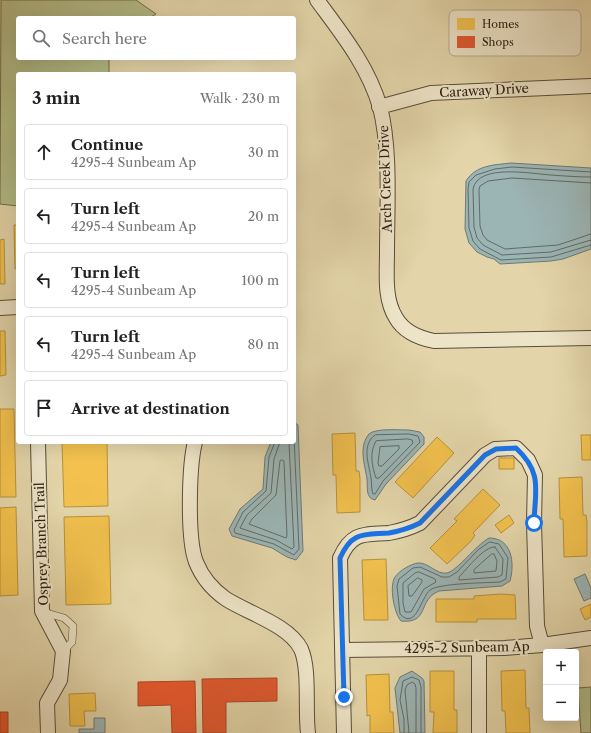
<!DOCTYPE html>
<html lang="en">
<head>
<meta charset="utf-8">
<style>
  :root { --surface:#fff; --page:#f6f6f6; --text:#222; --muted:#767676; --line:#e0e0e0 }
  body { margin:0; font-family:"Libre Caslon Text",serif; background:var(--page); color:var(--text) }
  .controls { position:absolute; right:12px; bottom:12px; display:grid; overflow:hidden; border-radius:4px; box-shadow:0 4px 16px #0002 }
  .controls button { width:36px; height:36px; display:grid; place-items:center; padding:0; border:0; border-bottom:1px solid var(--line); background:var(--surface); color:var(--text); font:20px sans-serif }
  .stop { position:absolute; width:12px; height:12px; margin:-9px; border:3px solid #1a73e8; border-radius:50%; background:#fff }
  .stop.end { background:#1a73e8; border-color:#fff; box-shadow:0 1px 4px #0008 }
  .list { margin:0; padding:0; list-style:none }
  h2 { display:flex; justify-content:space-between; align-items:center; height:52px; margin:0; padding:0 16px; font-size:17px }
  h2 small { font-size:13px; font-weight:400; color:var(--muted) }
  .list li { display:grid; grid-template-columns:26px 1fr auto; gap:12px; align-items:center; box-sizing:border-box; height:56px; margin:0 8px 8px; padding:0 8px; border:1px solid var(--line); border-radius:4px }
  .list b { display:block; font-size:15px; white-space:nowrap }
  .list p { margin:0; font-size:13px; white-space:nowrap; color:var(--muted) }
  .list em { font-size:13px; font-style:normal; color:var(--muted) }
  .icon { flex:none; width:22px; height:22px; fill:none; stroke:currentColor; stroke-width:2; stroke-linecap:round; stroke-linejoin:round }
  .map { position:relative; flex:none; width:591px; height:733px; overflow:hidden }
  .search { position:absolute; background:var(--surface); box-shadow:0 4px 16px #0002; left:16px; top:16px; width:280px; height:44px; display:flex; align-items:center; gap:10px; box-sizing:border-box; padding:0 14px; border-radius:4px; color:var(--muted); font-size:15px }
  .panel { position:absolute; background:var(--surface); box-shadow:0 4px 16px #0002; left:16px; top:72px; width:280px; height:372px; border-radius:4px }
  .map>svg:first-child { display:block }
  .green { fill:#b4bd88; stroke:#706e4f }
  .water { fill:#9bb5b5; stroke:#6e7975 }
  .homes { fill:#f2c14e; stroke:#b6913d }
  .shops { fill:#e4572e; stroke:#ac4627 }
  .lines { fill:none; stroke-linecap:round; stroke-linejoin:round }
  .shore { stroke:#636a66; stroke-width:1 }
  .lane-casing { stroke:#594d3b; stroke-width:8 }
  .street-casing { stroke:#594d3b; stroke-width:16 }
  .lane { stroke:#ede4c7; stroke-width:7 }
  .street { stroke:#ede4c7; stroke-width:14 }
  .route { stroke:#1a73e8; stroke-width:5 }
  .labels { text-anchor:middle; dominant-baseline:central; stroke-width:4; stroke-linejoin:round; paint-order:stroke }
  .street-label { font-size:13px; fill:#2b2016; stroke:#ede4c7 }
  .key { fill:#ede4c7; stroke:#b3a992; stroke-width:1 }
  .key-label { font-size:11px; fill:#2b2016 }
</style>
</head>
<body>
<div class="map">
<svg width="591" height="733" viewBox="0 0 591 733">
  <rect width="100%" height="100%" fill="#e3d5a9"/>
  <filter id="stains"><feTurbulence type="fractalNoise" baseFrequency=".005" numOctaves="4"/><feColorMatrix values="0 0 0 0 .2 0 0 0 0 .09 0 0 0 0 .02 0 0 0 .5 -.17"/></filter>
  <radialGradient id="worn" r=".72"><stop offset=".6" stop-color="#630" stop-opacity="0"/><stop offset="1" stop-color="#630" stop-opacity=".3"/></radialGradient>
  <path class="green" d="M1,0H136L156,14L149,18H18V58H109V74H18V206L0,204Z
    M591,687V733H581L578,688Z"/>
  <path class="water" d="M511,163L591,168V249L563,259L551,261L500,264L494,259L487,257L477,252L469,243L465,229L466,181C476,165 494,165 511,163Z
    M294,422L298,425L303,551L296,560L287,557L272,548L232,536L229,529L240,509L263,489L265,457L271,442H294Z
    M409,430L420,432L424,437V444L386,484L375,500C365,498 368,487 367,479C365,465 358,447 369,434C375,428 400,430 409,430Z
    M489,538C512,538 515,563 510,581L502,586L439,591C417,600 430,624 401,621C394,613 389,586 395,577C400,570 411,564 418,563C428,562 437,575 447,573C457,571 476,545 489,538Z
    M585,574L591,588V598L584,601L574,579Z
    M412,671L422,678L424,681L425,733H400L395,688L400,677Z
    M94,718H105V733H79V729H94Z"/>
  <path class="homes" d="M14,225H18V269H15Z
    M4,239L5,284H0V240Z
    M0,331H5L6,375L0,376Z
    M0,409H14L16,497H0Z
    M355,433L356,471H359L360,478V512L337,513L336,475H333L332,434Z
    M581,435H591V460H582Z
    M437,437L454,453L413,498L395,482Z
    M62,442H107L108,506L64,507Z
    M499,458H514V469H499Z
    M582,477L583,515H586L587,522V556L564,557L563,519H560L559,478Z
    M483,489L500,505L473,533L475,535L471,541L447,564L430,548L457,521L454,519Z
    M16,507L18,595L0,596V508Z
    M509,515L514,523L501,533L495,525Z
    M109,516L111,604L66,605L64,517Z
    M386,559L388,620H364L362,560Z
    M501,594L515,595L516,619H477V622H436V599H474V596Z
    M591,604V617L585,620L580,609Z
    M525,670L526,708H529L530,733H506L505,711H502L501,671Z
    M430,671H454V710H457V733H433L434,712H430Z
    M389,674L390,712H393L394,733H370V715L367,716L366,675Z
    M95,693L96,711H84L85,726H70L69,694Z"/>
  <path class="shops" d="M277,678V701L226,702V733H203L202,679Z
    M195,681L196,733H172L171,705L138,706V682Z
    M0,712H8V733H0Z"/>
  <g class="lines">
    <path class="shore" d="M591,172L512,167L495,169L476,175L469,182L468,189L469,228L473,241L480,249L501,260L551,257L591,245
      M591,177C578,177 564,176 551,175C533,174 478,163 473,189L474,227L477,238L483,245L502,255L551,252L591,240
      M591,183L512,178L488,181L480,186L479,190L480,226L483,235L487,240L505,249L558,245L591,234
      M409,434L418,436L420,442L383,481L375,494H373C371,489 372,483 371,478C369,464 361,445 375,435Z
      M408,439L412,440L413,443L379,478H376C372,466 369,453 376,441Z
      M275,442L269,457L266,491L243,512L234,530L235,533L274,544L294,555L299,549L294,436
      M280,442L274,459L271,493L247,515L240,528L276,540L292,549L294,547L289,442
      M399,446V449L382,466H379L378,463L380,447Z
      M282,460L284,461L287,536L286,538L249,524L252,519L276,495L280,461Z
      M490,542L499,544L508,558L506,579L500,582C485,583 440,583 430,590C421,597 416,631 400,614L397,586L399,579L413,568L420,567L442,577H449L457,572L478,550Z
      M495,547L503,559L502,575L498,577L459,580V577C467,569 484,546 495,547Z
      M492,554H494L497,561L496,571L474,573V570Z
      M419,572L435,579L436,582L424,589L411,612H405L403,603V583L415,573Z
      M418,578L422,580V582L412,596H409L408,586Z
      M404,733V719L400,700L403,681L412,677L419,680L421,687V733
      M409,733L405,690L407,685L412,682L415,684L416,688V733"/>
    <defs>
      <path id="lane" d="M43,612L64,618L73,626L72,642L63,651"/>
      <path id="street" d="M317,0C342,34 368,66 380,107C391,150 387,207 387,253C387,274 384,299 396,318C404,332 419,338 434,341L591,338
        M379,107L431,93L591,86
        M0,308L18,307
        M38,442L42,611L63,651L60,680L47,703L48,733
        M195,442C189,466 187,539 196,562C202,577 213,590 226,599C248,613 289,625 301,649C310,669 305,709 308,733
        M479,648V733
        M343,650L505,648L542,645L591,638
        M344,733L340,558C352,531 364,535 389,533C400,531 410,528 420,523L485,455L495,449L516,448L528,460L535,475L534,523L537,626L542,645"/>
    </defs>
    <use href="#lane" class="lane-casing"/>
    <use href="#street" class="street-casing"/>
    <use href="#lane" class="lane"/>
    <use href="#street" class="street"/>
  </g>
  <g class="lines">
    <path class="route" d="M344,697L340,558C352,531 364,535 389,533C400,531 410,528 420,523L485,455L496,449L516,448C543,473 535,490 534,523"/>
  </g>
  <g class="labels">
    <g class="street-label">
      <text transform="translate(484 90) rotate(-3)">Caraway Drive</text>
      <text transform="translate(385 179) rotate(-92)">Arch Creek Drive</text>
      <text transform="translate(41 544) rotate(-92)">Osprey Branch Trail</text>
      <text transform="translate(467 647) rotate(-1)">4295-2 Sunbeam Ap</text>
    </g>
  </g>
  <rect x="449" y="10" width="132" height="46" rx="6" class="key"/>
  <rect x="457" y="18" width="18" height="12" fill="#f2c14e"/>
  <rect x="457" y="36" width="18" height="12" fill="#e4572e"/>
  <g class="key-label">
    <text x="482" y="28">Homes</text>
    <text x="482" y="46">Shops</text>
  </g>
  <rect width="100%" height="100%" filter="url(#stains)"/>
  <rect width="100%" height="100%" fill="url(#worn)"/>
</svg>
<div class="controls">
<button>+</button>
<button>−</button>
</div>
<div class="stop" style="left:534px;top:523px"></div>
<div class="stop end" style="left:344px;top:697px"></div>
<div class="search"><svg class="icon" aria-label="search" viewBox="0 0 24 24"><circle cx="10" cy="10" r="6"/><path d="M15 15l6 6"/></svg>Search here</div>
<section class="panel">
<h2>3 min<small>Walk · 230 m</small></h2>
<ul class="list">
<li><svg class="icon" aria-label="ahead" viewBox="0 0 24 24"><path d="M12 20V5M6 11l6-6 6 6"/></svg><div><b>Continue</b><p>4295-4 Sunbeam Ap</p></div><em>30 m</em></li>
<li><svg class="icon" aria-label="left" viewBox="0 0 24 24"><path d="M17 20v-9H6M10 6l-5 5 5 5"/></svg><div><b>Turn left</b><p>4295-4 Sunbeam Ap</p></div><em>20 m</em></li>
<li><svg class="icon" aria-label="left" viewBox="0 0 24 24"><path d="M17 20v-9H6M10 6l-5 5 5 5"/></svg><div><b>Turn left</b><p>4295-4 Sunbeam Ap</p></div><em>100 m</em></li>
<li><svg class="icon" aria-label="left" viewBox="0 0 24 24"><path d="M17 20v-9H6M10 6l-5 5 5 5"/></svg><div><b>Turn left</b><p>4295-4 Sunbeam Ap</p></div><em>80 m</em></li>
<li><svg class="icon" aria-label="arrive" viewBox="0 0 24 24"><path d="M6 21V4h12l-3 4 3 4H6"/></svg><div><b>Arrive at destination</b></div></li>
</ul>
</section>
</div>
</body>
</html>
